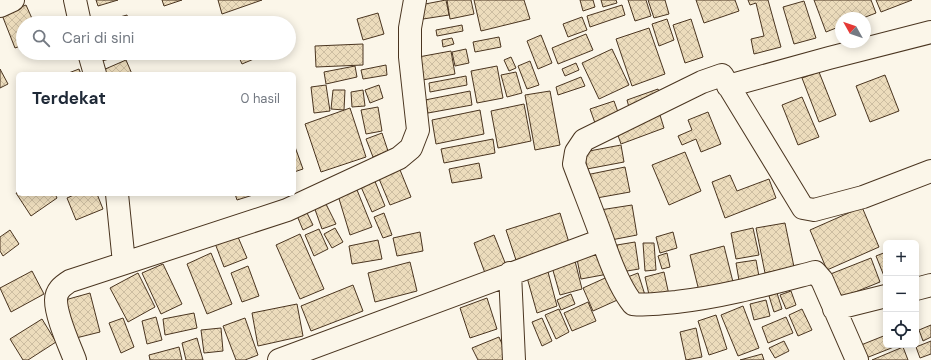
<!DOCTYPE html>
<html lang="id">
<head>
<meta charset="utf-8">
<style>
  :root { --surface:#fff; --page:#f2f2f3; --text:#1f2937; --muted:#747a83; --line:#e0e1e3 }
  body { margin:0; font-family:"DM Sans",sans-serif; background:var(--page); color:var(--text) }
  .controls { position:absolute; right:12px; bottom:12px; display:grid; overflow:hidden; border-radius:6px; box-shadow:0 2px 10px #0003 }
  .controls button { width:36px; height:36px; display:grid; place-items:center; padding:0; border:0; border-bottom:1px solid var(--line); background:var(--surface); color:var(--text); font:20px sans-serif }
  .compass { position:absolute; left:835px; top:12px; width:36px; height:36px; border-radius:50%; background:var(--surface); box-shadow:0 2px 10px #0003; rotate:310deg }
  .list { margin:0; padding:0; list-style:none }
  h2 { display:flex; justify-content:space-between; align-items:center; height:52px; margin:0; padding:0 16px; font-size:17px }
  h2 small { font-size:13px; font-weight:400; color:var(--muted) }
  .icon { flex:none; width:22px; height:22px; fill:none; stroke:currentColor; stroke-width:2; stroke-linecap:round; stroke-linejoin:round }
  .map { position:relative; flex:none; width:931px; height:360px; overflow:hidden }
  .search { position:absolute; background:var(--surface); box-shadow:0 2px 10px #0003; left:16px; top:16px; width:280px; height:44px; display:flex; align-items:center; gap:10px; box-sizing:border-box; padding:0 14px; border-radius:22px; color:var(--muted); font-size:15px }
  .panel { position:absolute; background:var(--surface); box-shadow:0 2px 10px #0003; left:16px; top:72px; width:280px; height:124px; border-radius:6px }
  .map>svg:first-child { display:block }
  .building { fill:url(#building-cross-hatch); stroke:#4a3520 }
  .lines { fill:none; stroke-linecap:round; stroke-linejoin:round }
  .minor-casing { stroke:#4a3520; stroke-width:24 }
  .tertiary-casing { stroke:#4a3520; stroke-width:24 }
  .minor { stroke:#fbf6e9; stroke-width:22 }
  .tertiary { stroke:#fbf6e9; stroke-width:22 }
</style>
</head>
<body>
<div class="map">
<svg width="931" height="360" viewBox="0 0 931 360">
  <defs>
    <pattern id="building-cross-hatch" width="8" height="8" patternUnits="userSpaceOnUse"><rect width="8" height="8" fill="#ecdcbc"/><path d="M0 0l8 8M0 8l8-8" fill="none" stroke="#ccbda1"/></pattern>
  </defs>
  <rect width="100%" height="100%" fill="#fbf6e9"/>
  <path class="building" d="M96,0H118L98,6Z
    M162,0H182L164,6Z
    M218,0H262L222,14Z
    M446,0L449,15L423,19L420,5Z
    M447,0H471L474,14L450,19Z
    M474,0H524L530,19L481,31Z
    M580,0H593L595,7L583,11Z
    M601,0H616L617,3L603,7Z
    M628,0H646L651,16L635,21Z
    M648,0H665L669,14L654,18Z
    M696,0H735L739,11L704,23Z
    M748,0H768L781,47L754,54L751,39L764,36L756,3L750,5Z
    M814,0H871L876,13L863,18H841V26L826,32Z
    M876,0H912L881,12Z
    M804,1L816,38L794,44L783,7Z
    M26,5L34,23H23V45L15,48L2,15Z
    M622,5L625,15L590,27L587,16Z
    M378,13L384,34L363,40L357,19Z
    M127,15L129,23H98Z
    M582,17L587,30L568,37L563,24Z
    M667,19L674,40L659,46L652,24Z
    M691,19L703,57L685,63L673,25Z
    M462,25L463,31L437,36L436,30Z
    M649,28L665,74L632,86L616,39Z
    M586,34L593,50L558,64L552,48Z
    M541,35L552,63L538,69L527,41Z
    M499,37L501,47L475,52L473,42Z
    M452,38L454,44L443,47L442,40Z
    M363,44V65L316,67L315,46Z
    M466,49L469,63L455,66L452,52Z
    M612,49L629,85L599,99L582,63Z
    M451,51L455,74L417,81L413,58Z
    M100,53H130L102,61Z
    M237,53H268L242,64Z
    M511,57L516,68L509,71L504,60Z
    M126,60L132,74H105L103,70Z
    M530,61L539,85L527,89L518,66Z
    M576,63L579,70L565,76L562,69Z
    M386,65L387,75L363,79L361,70Z
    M355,66L357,77L326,84L324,72Z
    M497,66L503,98L477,103L471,71Z
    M0,69L8,84L0,88Z
    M79,69L81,74H66Z
    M516,72L522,93L507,97L501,75Z
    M819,72L836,115L819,122L802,78Z
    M885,75L899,111L870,122L856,86Z
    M466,76L467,85L430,92L429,83Z
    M581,77L585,86L558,95L556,87Z
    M326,85L330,111L314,113L311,87Z
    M379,85L383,98L370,103L365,90Z
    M658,89L662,100L630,111L627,100Z
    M333,90H345L344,110L331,109Z
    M363,90L365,106L352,107L351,92Z
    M470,91L472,105L428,113L425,100Z
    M550,91L560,145L535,150L525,95Z
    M802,97L819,137L798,145L782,105Z
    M614,101L619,115L595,123L590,109Z
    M524,104L531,141L498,148L491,111Z
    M378,107L382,131L366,134L361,110Z
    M350,108L366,157L321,172L305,124Z
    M480,110L484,134L436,144L432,120Z
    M659,112L664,128L621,144L615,127Z
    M708,112L721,144L701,152L696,139L682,145L678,136L692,130L688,120Z
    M382,133L388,151L373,157L366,139Z
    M493,139L495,153L444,163L441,149Z
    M294,144L303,169L294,172Z
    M621,145L624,162L587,169L584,152Z
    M685,152L701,191L669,205L652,165Z
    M479,163L482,178L452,183L449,169Z
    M398,165L411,197L390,205L377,174Z
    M625,167L630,192L591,199L586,175Z
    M372,174L385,206L372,212L358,180Z
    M730,175L737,191L769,179L776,198L725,218L712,182Z
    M355,185L372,227L350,235L337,192Z
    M18,192V194H55L57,198L31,216L16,193Z
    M76,194H97L103,209L76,220L67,198Z
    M235,194H253V195L237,200Z
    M325,202L336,224L322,229L313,204Z
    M632,205L637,235L606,241L600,210Z
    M304,207L313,225L303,230L295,211Z
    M862,207L879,247L827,270L810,230Z
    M384,213L392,235L383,238L374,217Z
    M560,213L570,246L517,263L506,230Z
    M785,223L794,267L765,273L756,228Z
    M335,228L343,242L332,248L324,234Z
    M753,228L759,255L736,259L731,233Z
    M319,229L328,249L314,256L305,235Z
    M10,230L19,244L3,256L0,251V237Z
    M235,230L247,258L224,267L213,238Z
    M420,232L423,251L397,256L393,238Z
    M673,232L677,248L660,253L656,237Z
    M300,234L324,289L300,299L276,245Z
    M494,235L506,265L485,273L474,243Z
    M378,240L382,259L352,264L349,246Z
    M635,242L639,269L621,272L617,245Z
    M643,243H654L656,270L645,271Z
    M724,246L733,282L699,291L690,255Z
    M604,249L608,274L581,279L576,254Z
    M886,252V281L876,256Z
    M211,253L232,304L207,314L187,264Z
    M667,253L670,267L662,269L658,256Z
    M871,258L880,282L838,299L828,275Z
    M756,260L760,282L740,286L736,263Z
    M575,261L582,289L560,295L552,267Z
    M410,262L417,291L375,302L368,273Z
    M163,264L182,304L161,314L142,273Z
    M248,266L259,296L242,302L231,273Z
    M547,268L557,306L537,313L526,274Z
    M32,271L44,294L11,312L0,288Z
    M664,272L669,295L650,299L645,277Z
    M138,273L155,307L128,322L110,288Z
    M638,273L645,295L632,300L625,278Z
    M614,274L624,297L593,311L583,288Z
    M353,285L363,311L311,331L301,306Z
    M791,291L796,305L786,309L780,295Z
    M90,293L100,332L76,338L65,300Z
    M777,293L782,309L774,312L769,296Z
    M571,294L575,304L561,310L557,300Z
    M487,298L497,329L470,338L460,308Z
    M766,300L770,316L754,320L750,304Z
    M588,302L596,321L572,331L564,313Z
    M297,304L303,336L258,346L252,313Z
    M743,306L759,348L738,356L721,315Z
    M559,309L569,332L556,339L545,315Z
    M802,309L812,330L798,336L789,315Z
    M194,313L197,328L165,335L163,319Z
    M716,315L727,349L709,355L698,321Z
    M156,317L162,340L147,344L142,321Z
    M786,317L793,333L768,343L762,327Z
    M123,318L134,347L121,353L109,323Z
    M245,318L258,355L245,360H236L223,326Z
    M542,318L552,341L542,346L532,322Z
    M42,319L56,342L28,360H23L10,339Z
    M931,325V337L923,341L919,330Z
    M221,328L223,351L204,353L201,330Z
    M696,328L702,357L686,360L680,332Z
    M886,335V345H899L866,358L861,345Z
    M499,337L509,360H478L472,348Z
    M197,338L203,360H186L182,343Z
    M784,341L789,351L775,358L769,348Z
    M931,341V354L920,358L916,347Z
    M179,347L182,360H150L149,355Z
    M903,347L908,360H872Z
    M762,354L764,360H740Z"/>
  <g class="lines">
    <defs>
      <path id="minor" d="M75,0L80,23
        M89,53L95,74
        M728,86L829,58L931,32
        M117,194L124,263
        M510,273L514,360
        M916,289L931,285
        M834,309L886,296
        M75,360C69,344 56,317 56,300C56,291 62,286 70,281L287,210L399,158L411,148L418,130L410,57V28L415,0
        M279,360L602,240
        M857,360L822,280L815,272C769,284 723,297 676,302C662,303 647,306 633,304C619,287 609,259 602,238C593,213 583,188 574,164L576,152L584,140L702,82L722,75L803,208L814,210L863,197L931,171"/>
      <path id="tertiary" d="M0,6L13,0"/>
    </defs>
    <use href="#minor" class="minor-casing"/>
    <use href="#tertiary" class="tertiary-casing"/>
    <use href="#minor" class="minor"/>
    <use href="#tertiary" class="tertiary"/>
  </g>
</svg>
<div class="controls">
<button>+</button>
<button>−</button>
<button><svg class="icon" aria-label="locate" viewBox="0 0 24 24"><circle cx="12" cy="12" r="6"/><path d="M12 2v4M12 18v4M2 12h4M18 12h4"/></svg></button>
</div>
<svg class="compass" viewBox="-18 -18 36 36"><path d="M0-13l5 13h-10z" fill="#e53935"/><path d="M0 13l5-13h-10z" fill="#747a83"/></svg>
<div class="search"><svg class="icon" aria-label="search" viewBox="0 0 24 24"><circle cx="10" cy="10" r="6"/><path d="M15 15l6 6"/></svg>Cari di sini</div>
<section class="panel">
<h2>Terdekat<small>0 hasil</small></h2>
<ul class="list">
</ul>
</section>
</div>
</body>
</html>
